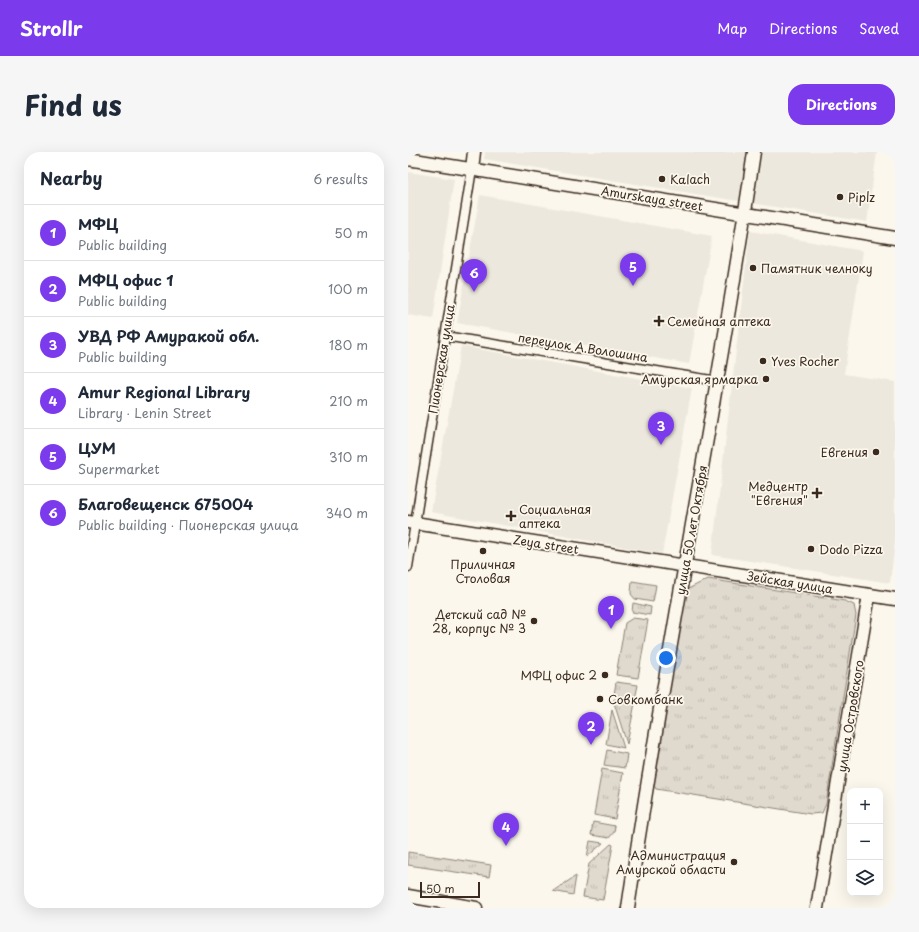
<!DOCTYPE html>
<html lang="en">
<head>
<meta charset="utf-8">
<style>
  :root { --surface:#fff; --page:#f6f6f7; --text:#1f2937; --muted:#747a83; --line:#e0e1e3; --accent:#7c3aed }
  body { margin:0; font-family:"Playpen Sans",sans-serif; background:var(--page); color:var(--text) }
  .controls { position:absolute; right:12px; bottom:12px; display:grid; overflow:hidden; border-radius:8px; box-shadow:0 4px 16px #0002 }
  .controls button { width:36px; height:36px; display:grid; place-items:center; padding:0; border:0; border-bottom:1px solid var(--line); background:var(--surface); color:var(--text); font:20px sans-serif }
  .scale { position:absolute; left:12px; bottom:10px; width:60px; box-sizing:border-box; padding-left:4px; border:2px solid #3b2a1e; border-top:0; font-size:11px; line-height:14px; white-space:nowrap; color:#3b2a1e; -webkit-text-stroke:3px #fbf7ec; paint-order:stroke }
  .you { position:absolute; left:258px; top:506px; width:14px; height:14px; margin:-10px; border:3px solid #fff; border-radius:50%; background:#1a73e8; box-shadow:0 0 0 6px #1a73e833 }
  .badge { display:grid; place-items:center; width:26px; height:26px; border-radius:50%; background:var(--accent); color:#fff; font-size:13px; font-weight:700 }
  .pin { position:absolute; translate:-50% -33px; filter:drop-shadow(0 1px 2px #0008) }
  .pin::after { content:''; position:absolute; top:21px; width:14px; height:12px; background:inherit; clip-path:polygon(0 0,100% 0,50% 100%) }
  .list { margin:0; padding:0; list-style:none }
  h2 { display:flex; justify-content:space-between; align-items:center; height:52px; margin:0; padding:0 16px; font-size:17px }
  h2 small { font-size:13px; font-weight:400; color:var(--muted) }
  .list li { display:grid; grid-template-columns:26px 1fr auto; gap:12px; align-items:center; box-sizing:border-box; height:56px; padding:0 16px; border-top:1px solid var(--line) }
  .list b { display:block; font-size:15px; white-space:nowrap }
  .list p { margin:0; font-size:13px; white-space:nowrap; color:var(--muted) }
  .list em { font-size:13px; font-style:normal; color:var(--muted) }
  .icon { flex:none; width:22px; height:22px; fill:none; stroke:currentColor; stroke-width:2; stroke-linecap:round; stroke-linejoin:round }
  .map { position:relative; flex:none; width:487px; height:756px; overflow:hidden; border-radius:16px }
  header { display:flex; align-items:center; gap:24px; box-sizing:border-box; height:56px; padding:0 20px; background:var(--accent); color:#fff }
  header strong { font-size:19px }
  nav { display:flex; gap:22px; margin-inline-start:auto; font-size:14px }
  .intro { display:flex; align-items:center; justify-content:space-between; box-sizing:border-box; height:96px; padding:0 24px }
  h1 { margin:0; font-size:28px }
  .button { padding:10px 18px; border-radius:16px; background:var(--accent); color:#fff; font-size:14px; font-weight:700 }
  main { display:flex; gap:24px; padding:0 24px }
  aside { flex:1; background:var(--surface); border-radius:16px; box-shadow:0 4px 16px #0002 }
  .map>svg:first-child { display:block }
  .built { fill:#ede8dd }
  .grass { fill:url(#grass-tufts); stroke:#8d8276 }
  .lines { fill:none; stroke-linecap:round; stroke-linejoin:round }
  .street-casing { stroke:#3b2a1e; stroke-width:11 }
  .secondary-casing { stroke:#3b2a1e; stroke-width:15 }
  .street { stroke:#fbf7ec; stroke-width:8 }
  .secondary { stroke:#fbf7ec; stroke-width:12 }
  .poi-dot { fill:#3b2a1e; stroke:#fbf7ec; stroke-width:1.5 }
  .labels { text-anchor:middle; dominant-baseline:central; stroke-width:3.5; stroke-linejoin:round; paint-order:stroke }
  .poi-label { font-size:12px; fill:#3b2a1e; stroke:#fbf7ec; text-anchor:start }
  .street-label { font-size:12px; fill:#3b2a1e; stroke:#fbf7ec }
</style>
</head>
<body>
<header>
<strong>Strollr</strong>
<nav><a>Map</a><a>Directions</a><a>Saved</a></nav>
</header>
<div class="intro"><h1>Find us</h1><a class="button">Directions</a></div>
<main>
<aside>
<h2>Nearby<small>6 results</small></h2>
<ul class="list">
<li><span class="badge">1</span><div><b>МФЦ</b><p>Public building</p></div><em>50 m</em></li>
<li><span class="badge">2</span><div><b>МФЦ офис 1</b><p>Public building</p></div><em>100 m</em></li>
<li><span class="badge">3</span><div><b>УВД РФ Амуракой обл.</b><p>Public building</p></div><em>180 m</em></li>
<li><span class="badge">4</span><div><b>Amur Regional Library</b><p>Library · Lenin Street</p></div><em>210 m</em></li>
<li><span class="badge">5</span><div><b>ЦУМ</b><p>Supermarket</p></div><em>310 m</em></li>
<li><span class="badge">6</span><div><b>Благовещенск 675004</b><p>Public building · Пионерская улица</p></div><em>340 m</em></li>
</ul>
</aside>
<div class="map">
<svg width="487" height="756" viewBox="0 0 487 756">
  <defs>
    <pattern id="grass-tufts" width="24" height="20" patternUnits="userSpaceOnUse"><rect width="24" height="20" fill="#dfd9ce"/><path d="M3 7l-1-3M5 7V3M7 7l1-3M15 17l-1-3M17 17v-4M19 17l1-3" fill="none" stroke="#c0bab0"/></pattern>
  </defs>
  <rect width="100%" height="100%" fill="#fbf7ec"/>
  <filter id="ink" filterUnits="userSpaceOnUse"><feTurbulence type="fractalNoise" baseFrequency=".025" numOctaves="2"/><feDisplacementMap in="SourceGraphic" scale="8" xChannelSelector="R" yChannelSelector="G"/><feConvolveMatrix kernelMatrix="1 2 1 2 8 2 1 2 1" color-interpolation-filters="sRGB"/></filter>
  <g filter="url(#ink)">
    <path class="built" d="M77,0H469L459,70L76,7Z
      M0,20L46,27L25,167L0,163Z
      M72,43L304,84L281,212L49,171Z
      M342,79L455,99L436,222L487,230V391L482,431L304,403Z
      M53,194L284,236L254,402L23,360Z"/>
    <path class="grass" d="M300,427L437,449L446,453L448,463L418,652L414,661L403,662L248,637L244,630L278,438Z
      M224,429L248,433L245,450L227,447L223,442Z
      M225,451L243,455L242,463L224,460Z
      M225,466L240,468L230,526L208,523L217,471Z
      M208,530L230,533L227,547L206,543Z
      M206,547L227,551L219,592L206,551Z
      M204,558L216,596L198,592Z
      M199,598L219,602L217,616L196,613Z
      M194,617L215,621L207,667L186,663Z
      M185,670L207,674L206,680L201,686L183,683Z
      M182,689L195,691L179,705Z
      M203,692L205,693L195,748L175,745L181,712Z
      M0,700L83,713L81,725L0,713Z
      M168,724L165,743L145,739Z"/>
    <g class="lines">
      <defs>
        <path id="street" d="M37,184L309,229
          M0,415L64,17"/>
        <path id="secondary" d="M0,7L487,86
          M64,17L66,0
          M0,370L487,447
          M0,744L68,756
          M220,756C257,503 309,253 346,0
          M409,756L461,443"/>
      </defs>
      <use href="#street" class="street-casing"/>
      <use href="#secondary" class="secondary-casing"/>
      <use href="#street" class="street"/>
      <use href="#secondary" class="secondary"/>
    </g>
  </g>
  <g class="poi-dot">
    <circle cx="254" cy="27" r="4"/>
    <circle cx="432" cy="45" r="4"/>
    <circle cx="345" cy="116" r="4"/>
    <path d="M249 163h4v4h4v4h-4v4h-4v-4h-4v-4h4z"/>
    <circle cx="355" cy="209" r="4"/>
    <circle cx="358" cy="227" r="4"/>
    <circle cx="468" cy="300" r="4"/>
    <path d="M407 335h4v4h4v4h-4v4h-4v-4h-4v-4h4z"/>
    <path d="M101 358h4v4h4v4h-4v4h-4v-4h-4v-4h4z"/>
    <circle cx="403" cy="397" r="4"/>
    <circle cx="75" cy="399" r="4"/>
    <circle cx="126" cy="469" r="4"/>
    <circle cx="197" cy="523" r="4"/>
    <circle cx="192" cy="547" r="4"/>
    <circle cx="326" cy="710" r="4"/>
  </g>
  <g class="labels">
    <g class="poi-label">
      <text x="262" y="27">Kalach</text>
      <text x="440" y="45">Piplz</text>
      <text x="353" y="116">Памятник челноку</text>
      <text x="259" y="169">Семейная аптека</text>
      <text x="363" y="209">Yves Rocher</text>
      <text x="350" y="227" text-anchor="end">Амурская ярмарка</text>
      <text x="460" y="300" text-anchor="end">Евгения</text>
      <text x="400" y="334" text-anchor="end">Медцентр<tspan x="400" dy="14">"Евгения"</tspan></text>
      <text x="111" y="357">Социальная<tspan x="111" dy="14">аптека</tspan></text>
      <text x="411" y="397">Dodo Pizza</text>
      <text x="75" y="412" text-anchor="middle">Приличная<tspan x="75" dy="14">Столовая</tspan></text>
      <text x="118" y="462" text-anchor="end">Детский сад №<tspan x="118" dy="14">28, корпус № 3</tspan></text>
      <text x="189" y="523" text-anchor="end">МФЦ офис 2</text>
      <text x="200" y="547">Совкомбанк</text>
      <text x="318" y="703" text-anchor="end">Администрация<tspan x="318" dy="14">Амурской области</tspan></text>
    </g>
    <g class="street-label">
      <text transform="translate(244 46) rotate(9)">Amurskaya street</text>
      <text transform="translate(175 195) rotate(9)">переулок А.Волошина</text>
      <text transform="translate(33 207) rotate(-81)">Пионерская улица</text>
      <text transform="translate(283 378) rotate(-80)">улица 50 лет Октября</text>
      <text transform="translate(138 392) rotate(9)">Zeya street</text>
      <text transform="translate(382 430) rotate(9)">Зейская улица</text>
      <text transform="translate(442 564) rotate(-81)">улица Островского</text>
    </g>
  </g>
</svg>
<div class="controls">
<button>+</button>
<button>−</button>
<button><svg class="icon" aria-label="layers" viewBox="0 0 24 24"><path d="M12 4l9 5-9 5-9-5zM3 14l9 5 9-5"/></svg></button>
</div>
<div class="scale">50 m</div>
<div class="you"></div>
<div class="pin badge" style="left:203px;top:477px">1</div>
<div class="pin badge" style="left:183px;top:593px">2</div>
<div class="pin badge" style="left:253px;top:293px">3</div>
<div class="pin badge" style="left:98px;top:694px">4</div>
<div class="pin badge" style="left:225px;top:134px">5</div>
<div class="pin badge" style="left:66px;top:140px">6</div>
</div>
</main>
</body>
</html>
